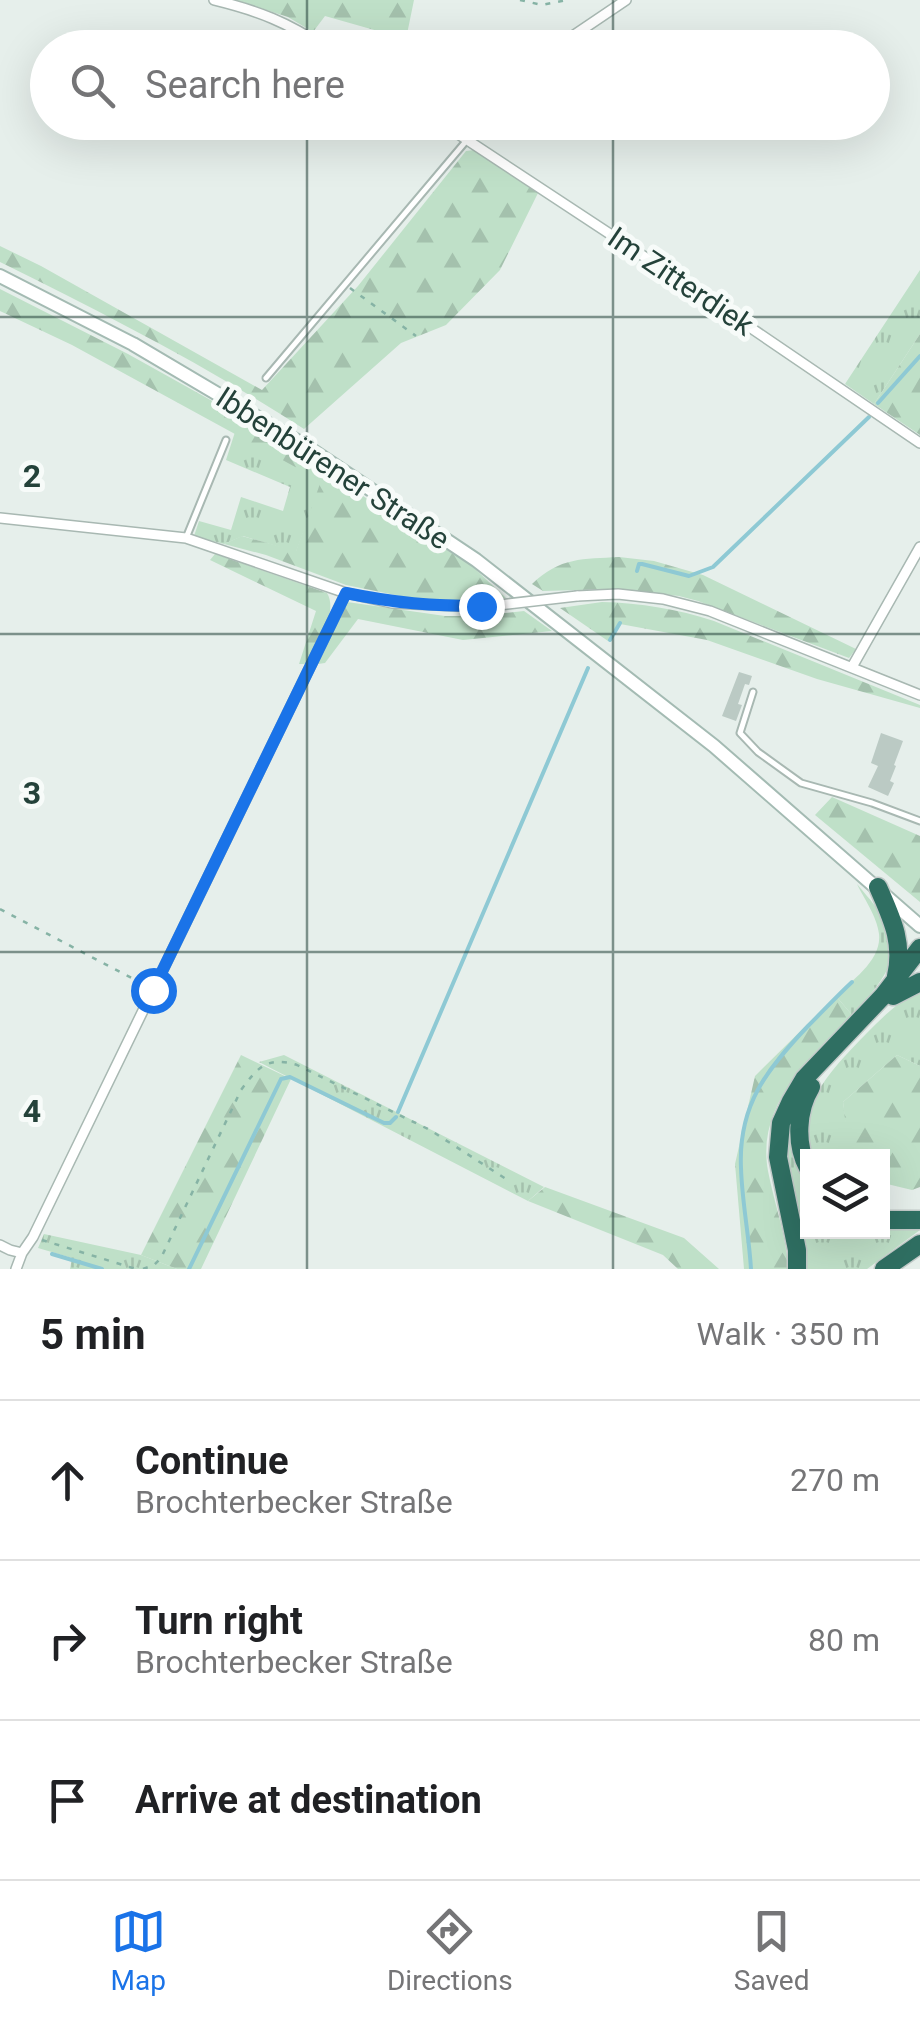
<!DOCTYPE html>
<html lang="en">
<head>
<meta charset="utf-8">
<style>
  :root { --surface:#fff; --page:#f2f2f2; --text:#202124; --muted:#757577; --line:#e0e0e0; --accent:#1a73e8 }
  body { margin:0; font-family:Roboto,sans-serif; background:var(--page); color:var(--text) }
  .controls { position:absolute; right:30px; bottom:30px; display:grid; overflow:hidden; border-radius:0px; box-shadow:0 10px 40px #0002 }
  .controls button { width:90px; height:90px; display:grid; place-items:center; padding:0; border:0; border-bottom:2px solid var(--line); background:var(--surface); color:var(--text); font:50px sans-serif }
  .stop { position:absolute; width:30px; height:30px; margin:-22px; border:8px solid #1a73e8; border-radius:50%; background:#fff }
  .stop.end { background:#1a73e8; border-color:#fff; box-shadow:0 2px 10px #0008 }
  .list { margin:0; padding:0; list-style:none }
  h2 { display:flex; justify-content:space-between; align-items:center; height:130px; margin:0; padding:0 40px; font-size:42px }
  h2 small { font-size:32px; font-weight:400; color:var(--muted) }
  .list li { display:grid; grid-template-columns:65px 1fr auto; gap:30px; align-items:center; box-sizing:border-box; height:160px; padding:0 40px; border-top:2px solid var(--line) }
  .list b { display:block; font-size:38px; white-space:nowrap }
  .list p { margin:0; font-size:32px; white-space:nowrap; color:var(--muted) }
  .list em { font-size:32px; font-style:normal; color:var(--muted) }
  .icon { flex:none; width:55px; height:55px; fill:none; stroke:currentColor; stroke-width:2; stroke-linecap:round; stroke-linejoin:round }
  .map { position:relative; flex:none; width:920px; height:1269px; overflow:hidden }
  .search { position:absolute; background:var(--surface); box-shadow:0 10px 40px #0002; left:30px; right:30px; top:30px; height:110px; display:flex; align-items:center; gap:25px; box-sizing:border-box; padding:0 35px; border-radius:55px; color:var(--muted); font-size:38px }
  .sheet { height:610px; background:var(--surface) }
  nav { display:flex; justify-content:space-around; align-items:center; box-sizing:border-box; height:140px; border-top:2px solid var(--line); background:var(--surface); font-size:28px; color:var(--muted) }
  nav a { display:grid; justify-items:center; gap:5px }
  nav .on { color:var(--accent) }
  .map>svg:first-child { display:block }
  .grass { fill:url(#grass-tufts) }
  .forest { fill:url(#forest-firs) }
  .lines { fill:none; stroke-linecap:round; stroke-linejoin:round }
  .stream { stroke:#8ec9d4; stroke-width:4 }
  .building { fill:#bbcac4 }
  .lane-casing { stroke:#a8b8b2; stroke-width:9 }
  .street-casing { stroke:#a8b8b2; stroke-width:12 }
  .secondary-casing { stroke:#a4bbb3; stroke-width:16 }
  .highway-casing { stroke:#c2cac8; stroke-width:21 }
  .path { stroke:#86b3a5; stroke-width:2.5; stroke-dasharray:5 8; stroke-linecap:butt }
  .lane { stroke:#fff; stroke-width:5 }
  .street { stroke:#fff; stroke-width:9 }
  .secondary { stroke:#fff; stroke-width:12 }
  .highway { stroke:#2f6f62; stroke-width:18 }
  .street-bridge-casing { stroke:#a8b8b2; stroke-width:12; stroke-linecap:butt }
  .street-bridge { stroke:#fff; stroke-width:9 }
  .route { stroke:#1a73e8; stroke-width:12 }
  .grid { fill:none; stroke:#24423a; stroke-width:2.5; stroke-opacity:0.55 }
  .labels { text-anchor:middle; dominant-baseline:central; stroke-width:10; stroke-linejoin:round; paint-order:stroke }
  .street-label { font-size:30px; fill:#24423a; stroke:#f7fbf9 }
  .grid-label { font-size:32px; text-anchor:middle; font-weight:bold; fill:#24423a; stroke:#f7fbf9; stroke-width:10; stroke-linejoin:round; paint-order:stroke }
</style>
</head>
<body>
<div class="map">
<svg width="920" height="1269" viewBox="0 0 920 1269">
  <defs>
    <pattern id="grass-tufts" width="24" height="20" patternUnits="userSpaceOnUse" patternTransform="scale(2.5)"><rect width="24" height="20" fill="#bfe0c8"/><path d="M3 7l-1-3M5 7V3M7 7l1-3M15 17l-1-3M17 17v-4M19 17l1-3" fill="none" stroke="#a4c1ad"/></pattern>
    <pattern id="forest-firs" width="22" height="20" patternUnits="userSpaceOnUse" patternTransform="scale(2.5)"><rect width="22" height="20" fill="#bfe0c8"/><path d="M5 1l3.5 6h-7zM16 11l3.5 6h-7z" fill="#a4c1ad"/></pattern>
  </defs>
  <rect width="100%" height="100%" fill="#e6efeb"/>
  <path class="grass" d="M920,270V334L874,404L845,384Z
    M235,432L322,481L296,552L243,536L224,544L194,536L199,521L231,530L241,497L283,511L290,487L226,460Z
    M857,884C870,900 888,918 892,939C898,968 869,996 852,1015L836,996C852,980 882,960 879,934C877,916 863,897 857,884Z
    M920,991V1066L897,1055L843,1102L851,1156H811C795,1105 832,1069 865,1035C882,1018 898,1001 920,991Z
    M284,1055L544,1187L528,1201L259,1062Z
    M790,1110L801,1165L807,1177L808,1232H882L883,1225L920,1224V1230L867,1269H803L782,1163Z
    M44,1234L141,1255L177,1269H70L72,1258L38,1248Z"/>
  <path class="forest" d="M236,0H414L406,39L325,16L313,32L288,17Z
    M474,150L538,193L500,270L446,325L401,343L304,429C207,366 103,313 0,262V246L41,266L262,390L358,286L466,151Z
    M0,289L128,354L232,412L472,566L506,598L443,602L415,599L346,585L266,555L224,544L242,536L296,551L321,481L72,345L0,311Z
    M920,334V435L874,404Z
    M215,554L327,593C339,613 316,644 307,664H299L316,611L210,560Z
    M619,557L654,561L703,575L856,649L849,658L698,601L679,596L616,589L543,591L532,584C560,557 583,559 619,557Z
    M347,602L445,616H479L524,611L552,631L463,640L358,619L325,663L318,664L317,660Z
    M602,602C641,603 677,609 714,621L920,705V708L817,679L707,640L620,624L608,641L560,608Z
    M832,797L920,836V902L815,815Z
    M836,996L852,1015C810,1058 756,1104 768,1171C774,1203 787,1237 788,1269H744L735,1164L755,1076Z
    M241,1055L291,1079L201,1269H177L141,1255Z
    M897,1055L920,1066V1187L912,1190L883,1183L882,1156H851L849,1154L843,1102Z
    M545,1187L684,1238L719,1269H678L663,1255L528,1201Z"/>
  <g class="lines">
    <path class="stream" d="M878,403L920,356
      M637,571L639,564H642L689,576L713,567L869,417
      M610,640L620,623
      M398,1112L588,668
      M52,1254L102,1269
      M189,1269L281,1079L290,1077L384,1123H390L396,1117
      M751,1269C749,1235 742,1202 741,1168C738,1105 767,1069 808,1026C823,1011 837,996 852,982"/>
  </g>
  <path class="building" d="M739,672L752,676L749,685L745,684L738,704L742,705L736,721L722,716Z
    M881,733L903,741L894,765L896,766L890,781L894,783L888,796L868,787L878,766L871,763Z"/>
  <g class="lines">
    <defs>
      <path id="lane" d="M413,38L453,48
        M266,378L467,140
        M186,538L226,440
        M753,692L740,733L758,752L801,783L872,803L920,821"/>
      <path id="street" d="M214,0C259,11 287,22 326,48
        M555,48L626,0
        M440,122L701,294L920,443
        M467,140L482,122
        M0,518L186,538L346,593L392,603L481,607
        M577,596L618,594L663,599L710,611L920,695
        M852,667L920,547
        M0,1245L10,1250L22,1253L33,1237L346,593
        M16,1269L22,1253"/>
      <path id="secondary" d="M0,276L133,344L307,447L476,560L714,746L920,926"/>
      <path id="highway" d="M878,887C891,917 904,942 896,976
        M893,996L920,982
        M808,1168C795,1144 797,1110 811,1087
        M882,1220H920
        M797,1269V1250L778,1157L781,1123L791,1101L804,1079L883,996L920,948
        M884,1269L920,1244"/>
    </defs>
    <use href="#lane" class="lane-casing"/>
    <use href="#street" class="street-casing"/>
    <use href="#secondary" class="secondary-casing"/>
    <use href="#highway" class="highway-casing"/>
    <path class="path" d="M520,0L542,5L567,0
      M350,288L416,336
      M0,909L145,985
      M42,1240L136,1269
      M143,1269L154,1265L161,1258L241,1090C258,1067 267,1056 297,1065L430,1130L506,1179"/>
    <use href="#lane" class="lane"/>
    <use href="#street" class="street"/>
    <use href="#secondary" class="secondary"/>
    <use href="#highway" class="highway"/>
    <defs>
      <path id="street-bridge" d="M481,607L577,596"/>
    </defs>
    <use href="#street-bridge" class="street-bridge-casing"/>
    <use href="#street-bridge" class="street-bridge"/>
  </g>
  <g class="lines">
    <path class="route" d="M153,990L346,593C395,603 432,606 481,606"/>
  </g>
  <path class="grid" d="M307,0V48M613,0V48M307,122V1269M613,122V1269M0,317H920M0,634H920M0,952H920"/>
  <g class="labels">
    <g class="street-label">
      <text transform="translate(681 281) rotate(34)">Im Zitterdiek</text>
      <text transform="translate(333 468) rotate(33)">Ibbenbürener Straße</text>
    </g>
  </g>
  <g class="grid-label">
    <text x="32" y="487">2</text>
    <text x="32" y="804">3</text>
    <text x="32" y="1122">4</text>
  </g>
</svg>
<div class="controls">
<button><svg class="icon" aria-label="layers" viewBox="0 0 24 24"><path d="M12 4l9 5-9 5-9-5zM3 14l9 5 9-5"/></svg></button>
</div>
<div class="stop" style="left:153px;top:990px"></div>
<div class="stop end" style="left:481px;top:606px"></div>
<div class="search"><svg class="icon" aria-label="search" viewBox="0 0 24 24"><circle cx="10" cy="10" r="6"/><path d="M15 15l6 6"/></svg>Search here</div>
</div>
<section class="sheet">
<h2>5 min<small>Walk · 350 m</small></h2>
<ul class="list">
<li><svg class="icon" aria-label="ahead" viewBox="0 0 24 24"><path d="M12 20V5M6 11l6-6 6 6"/></svg><div><b>Continue</b><p>Brochterbecker Straße</p></div><em>270 m</em></li>
<li><svg class="icon" aria-label="right" viewBox="0 0 24 24"><path d="M7 20v-9h11M14 6l5 5-5 5"/></svg><div><b>Turn right</b><p>Brochterbecker Straße</p></div><em>80 m</em></li>
<li><svg class="icon" aria-label="arrive" viewBox="0 0 24 24"><path d="M6 21V4h12l-3 4 3 4H6"/></svg><div><b>Arrive at destination</b></div></li>
</ul>
</section>
<nav>
<a class="on"><svg class="icon" aria-label="map" viewBox="0 0 24 24"><path d="M3 6l6-2 6 2 6-2v14l-6 2-6-2-6 2zM9 4v14M15 6v14"/></svg>Map</a>
<a><svg class="icon" aria-label="directions" viewBox="0 0 24 24"><path d="M12 3l9 9-9 9-9-9zM9 14v-3h6M13 9l2 2-2 2"/></svg>Directions</a>
<a><svg class="icon" aria-label="saved" viewBox="0 0 24 24"><path d="M7 4h10v16l-5-4-5 4z"/></svg>Saved</a>
</nav>
</body>
</html>
